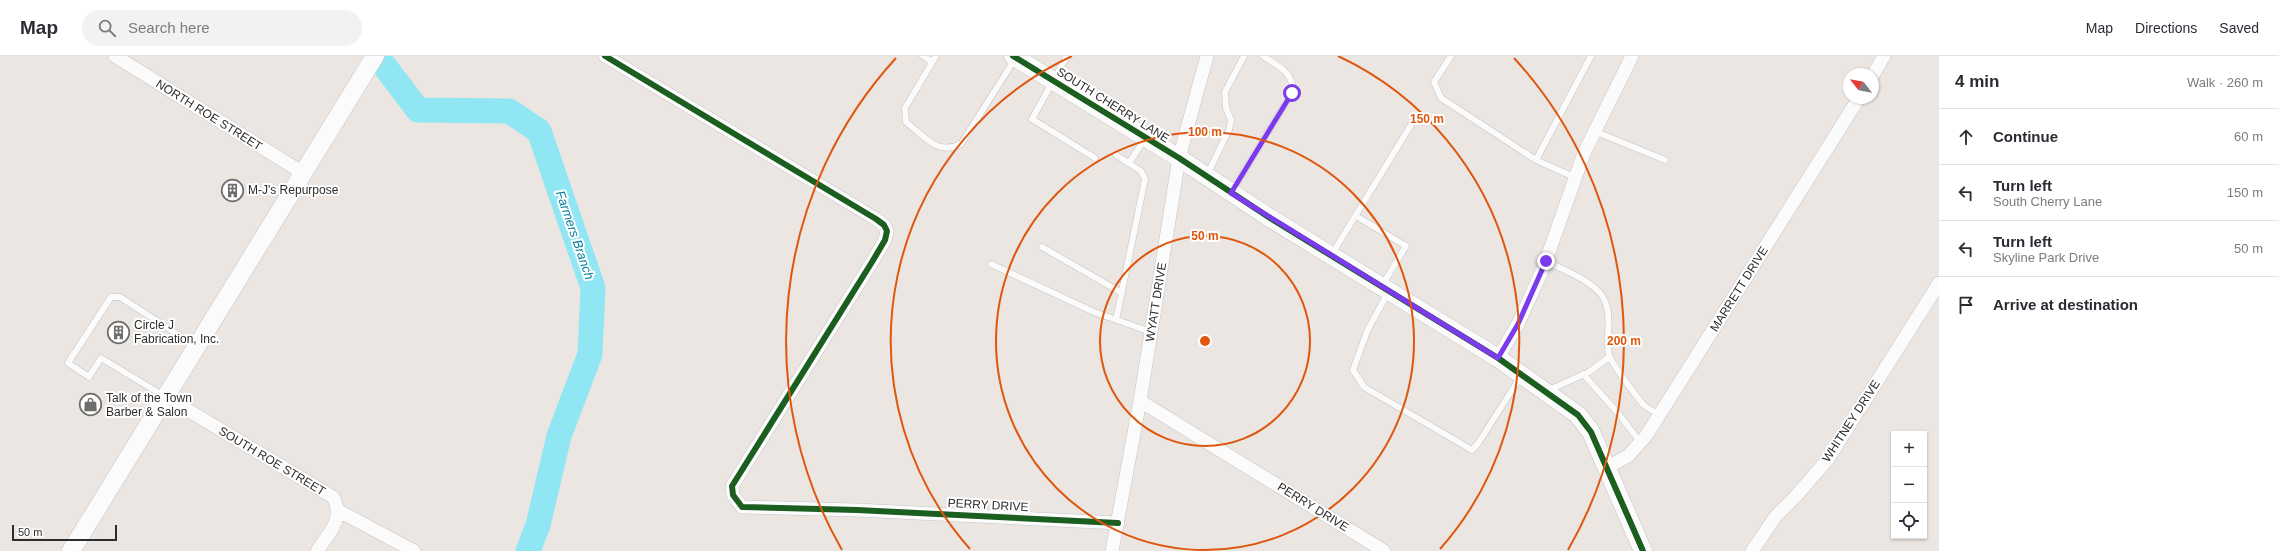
<!DOCTYPE html>
<html lang="en">
<head>
<meta charset="utf-8">
<style>
  :root { --surface:#fff; --page:#f2f2f3; --text:#2b2b33; --muted:#7c7c81; --line:#e1e1e2 }
  body { margin:0; font-family:Helvetica,sans-serif; background:var(--page); color:var(--text) }
  .controls { position:absolute; right:12px; bottom:12px; display:grid; overflow:hidden; border-radius:0px; box-shadow:0 1px 3px #0004 }
  .controls button { width:36px; height:36px; display:grid; place-items:center; padding:0; border:0; border-bottom:1px solid var(--line); background:var(--surface); color:var(--text); font:20px sans-serif }
  .compass { position:absolute; left:1843px; top:12px; width:36px; height:36px; border-radius:50%; background:var(--surface); box-shadow:0 1px 3px #0004; rotate:301deg }
  .scale { position:absolute; left:12px; bottom:10px; width:105px; box-sizing:border-box; padding-left:4px; border:2px solid #2d2d2d; border-top:0; font-size:11px; line-height:14px; white-space:nowrap; color:#2d2d2d; -webkit-text-stroke:3px #fff; paint-order:stroke }
  .stop { position:absolute; width:12px; height:12px; margin:-9px; border:3px solid #7c3aed; border-radius:50%; background:#fff }
  .stop.end { background:#7c3aed; border-color:#fff; box-shadow:0 1px 4px #0008 }
  .list { margin:0; padding:0; list-style:none }
  h2 { display:flex; justify-content:space-between; align-items:center; height:52px; margin:0; padding:0 16px; font-size:17px }
  h2 small { font-size:13px; font-weight:400; color:var(--muted) }
  .list li { display:grid; grid-template-columns:26px 1fr auto; gap:12px; align-items:center; box-sizing:border-box; height:56px; padding:0 16px; border-top:1px solid var(--line) }
  .list b { display:block; font-size:15px; white-space:nowrap }
  .list p { margin:0; font-size:13px; white-space:nowrap; color:var(--muted) }
  .list em { font-size:13px; font-style:normal; color:var(--muted) }
  .icon { flex:none; width:22px; height:22px; fill:none; stroke:currentColor; stroke-width:2; stroke-linecap:round; stroke-linejoin:round }
  .map { position:relative; flex:none; width:1939px; height:495px; overflow:hidden }
  header { display:flex; align-items:center; gap:24px; box-sizing:border-box; height:56px; padding:0 20px; background:var(--surface); border-bottom:1px solid var(--line) }
  header strong { font-size:19px }
  nav { display:flex; gap:22px; margin-inline-start:auto; font-size:14px }
  .search { width:280px; height:36px; background:var(--page); display:flex; align-items:center; gap:10px; box-sizing:border-box; padding:0 14px; border-radius:22px; color:var(--muted); font-size:15px }
  main { display:flex }
  aside { flex:1; background:var(--surface) }
  .map>svg:first-child { display:block }
  .lines { fill:none; stroke-linecap:round; stroke-linejoin:round }
  .river { stroke:#90e7f3; stroke-width:25 }
  .lane-casing { stroke:#c4c3c3; stroke-width:7 }
  .street-casing { stroke:#c4c3c3; stroke-width:14 }
  .secondary-casing { stroke:#c4c3c3; stroke-width:19 }
  .lane { stroke:#fcfbfb; stroke-width:6 }
  .street { stroke:#fcfbfb; stroke-width:13 }
  .secondary { stroke:#fcfbfb; stroke-width:18 }
  .cycleway-casing { stroke:#fff; stroke-width:8 }
  .cycleway { stroke:#1b5e20; stroke-width:6 }
  .route { stroke:#7c3aed; stroke-width:5 }
  .ring { fill:none; stroke:#df570e; stroke-width:2 }
  .labels { text-anchor:middle; dominant-baseline:central; stroke-width:4; stroke-linejoin:round; paint-order:stroke }
  .street-label { font-size:12px; fill:#2d2d2d; stroke:#fff }
  .poi-label { font-size:12px; fill:#2d2d2d; stroke:#fff; text-anchor:start }
  .water-label { font-size:13px; font-style:italic; fill:#037f9c; stroke:#fff }
  .centre { fill:#df570e; stroke:#fff; stroke-width:2 }
  .ring-label { font-size:12px; text-anchor:middle; font-weight:bold; fill:#df570e; stroke:#fff; stroke-width:4; stroke-linejoin:round; paint-order:stroke }
</style>
</head>
<body>
<header>
<strong>Map</strong>
<div class="search"><svg class="icon" aria-label="search" viewBox="0 0 24 24"><circle cx="10" cy="10" r="6"/><path d="M15 15l6 6"/></svg>Search here</div>
<nav><a>Map</a><a>Directions</a><a>Saved</a></nav>
</header>
<main>
<div class="map">
<svg width="1939" height="495" viewBox="0 0 1939 495">
  <rect width="100%" height="100%" fill="#ebe6e2"/>
  <g class="lines">
    <path class="river" d="M377,0L418,54L509,55L539,75L593,232L590,298L559,380L538,469L528,495"/>
    <defs>
      <path id="lane" d="M923,0L932,6
        M936,0L905,52L906,66C924,80 937,100 961,88L1015,3
        M1067,0L1032,63L1095,102
        M1451,0L1434,26L1441,42L1536,104L1576,122
        M1594,75L1665,104
        M1536,104L1591,0
        M1129,107L1145,83
        M1207,119L1229,74L1231,64L1226,52L1225,36L1244,0
        M1232,135L1292,37C1295,17 1278,10 1263,0
        M1356,160L1406,190L1383,228
        M1042,191L1122,237
        M1332,198L1414,64
        M1546,205C1563,214 1586,222 1599,236C1615,253 1605,279 1609,299C1610,305 1638,343 1644,349C1648,353 1655,356 1660,359
        M991,208L1094,256L1151,276
        M1388,237L1368,273L1353,314L1364,331L1472,394L1479,386L1521,320
        M1116,264L1145,123L1141,115L1116,99
        M1583,318L1618,357L1640,386
        M1549,334L1589,316L1609,301
        M164,340L101,302L89,321L68,307L111,241H120L195,290"/>
      <path id="street" d="M115,0L303,117
        M605,0L876,163L884,169L887,175L885,184L872,206L732,430L733,439L742,451L857,454L1118,467
        M1873,19L1884,0
        M1498,302L1518,268L1543,213L1584,97L1632,0
        M166,341L333,441C345,463 329,477 317,495
        M1140,345L1384,495
        M1606,412L1628,400L1646,380L1859,42
        M339,455L414,495
        M1112,495L1140,345L1179,102L1207,0
        M1752,495L1776,460L1795,441L1828,403L1939,227"/>
      <path id="secondary" d="M1013,0L1179,102L1270,162L1498,302L1578,359L1591,376L1643,495
        M71,495L375,0"/>
    </defs>
    <use href="#lane" class="lane-casing"/>
    <use href="#street" class="street-casing"/>
    <use href="#secondary" class="secondary-casing"/>
    <use href="#lane" class="lane"/>
    <use href="#street" class="street"/>
    <use href="#secondary" class="secondary"/>
    <defs>
      <path id="cycleway" d="M605,0L876,163L884,169L887,175L885,184L872,206L732,430L733,439L742,451L857,454L1118,467
        M1013,0L1179,102L1270,162L1498,302L1578,359L1591,376L1643,495"/>
    </defs>
    <use href="#cycleway" class="cycleway-casing"/>
    <use href="#cycleway" class="cycleway"/>
  </g>
  <g class="lines">
    <path class="route" d="M1292,37L1231,137L1498,302L1518,268L1546,205"/>
  </g>
  <g class="ring">
    <circle cx="1205" cy="285" r="105"/>
    <circle cx="1205" cy="285" r="209"/>
    <path d="M970 493A314 314 0 0 1 1072 0M1338 0A314 314 0 0 1 1440 493"/>
    <path d="M842 494A419 419 0 0 1 896 2M1514 2A419 419 0 0 1 1568 494"/>
  </g>
  <defs>
    <symbol id="building-ring" viewBox="-11 -11 22 22"><circle r="9.5" fill="#fff" stroke="#706e6c" stroke-width="1.5"/><path d="M-4-6H4V6H1V3H-1V6H-4ZM-2.5-4.3h1.7v1.8h-1.7ZM.8-4.3h1.7v1.8H.8ZM-2.5-1h1.7V.8h-1.7ZM.8-1h1.7V.8H.8Z" fill="#706e6c"/></symbol>
    <symbol id="shop-ring" viewBox="-11 -11 22 22"><circle r="9.5" fill="#fff" stroke="#706e6c" stroke-width="1.5"/><path d="M-5-2.5h2.3a2.7 3.5 0 0 1 5.4 0H5L5.5 6h-11ZM-1.5-2.5h3a1.5 2.3 0 0 0-3 0Z" fill="#706e6c"/></symbol>
  </defs>
  <g fill-rule="evenodd">
    <use href="#building-ring" x="220" y="122" width="25" height="25"/>
    <use href="#building-ring" x="106" y="264" width="25" height="25"/>
    <use href="#shop-ring" x="78" y="336" width="25" height="25"/>
  </g>
  <g class="labels">
    <g class="street-label">
      <text transform="translate(1113 49) rotate(32)">SOUTH CHERRY LANE</text>
      <text transform="translate(209 59) rotate(32)">NORTH ROE STREET</text>
      <text transform="translate(1739 233) rotate(-58)">MARRETT DRIVE</text>
      <text transform="translate(1156 246) rotate(-81)">WYATT DRIVE</text>
      <text transform="translate(1851 365) rotate(-57)">WHITNEY DRIVE</text>
      <text transform="translate(272 405) rotate(31)">SOUTH ROE STREET</text>
      <text transform="translate(988 449) rotate(3)">PERRY DRIVE</text>
      <text transform="translate(1313 451) rotate(32)">PERRY DRIVE</text>
    </g>
    <g class="poi-label">
      <text x="248" y="134">M-J's Repurpose</text>
      <text x="134" y="269">Circle J<tspan x="134" dy="14">Fabrication, Inc.</tspan></text>
      <text x="106" y="342">Talk of the Town<tspan x="106" dy="14">Barber &amp; Salon</tspan></text>
    </g>
    <g class="water-label">
      <text transform="translate(575 179) rotate(71)">Farmers Branch</text>
    </g>
  </g>
  <circle cx="1205" cy="285" r="6" class="centre"/>
  <g class="ring-label">
    <text x="1427" y="67">150 m</text>
    <text x="1205" y="80">100 m</text>
    <text x="1205" y="184">50 m</text>
    <text x="1624" y="289">200 m</text>
  </g>
</svg>
<div class="controls">
<button>+</button>
<button>−</button>
<button><svg class="icon" aria-label="locate" viewBox="0 0 24 24"><circle cx="12" cy="12" r="6"/><path d="M12 2v4M12 18v4M2 12h4M18 12h4"/></svg></button>
</div>
<svg class="compass" viewBox="-18 -18 36 36"><path d="M0-13l5 13h-10z" fill="#e53935"/><path d="M0 13l5-13h-10z" fill="#7c7c81"/></svg>
<div class="scale">50 m</div>
<div class="stop" style="left:1292px;top:37px"></div>
<div class="stop end" style="left:1546px;top:205px"></div>
</div>
<aside>
<h2>4 min<small>Walk · 260 m</small></h2>
<ul class="list">
<li><svg class="icon" aria-label="ahead" viewBox="0 0 24 24"><path d="M12 20V5M6 11l6-6 6 6"/></svg><div><b>Continue</b></div><em>60 m</em></li>
<li><svg class="icon" aria-label="left" viewBox="0 0 24 24"><path d="M17 20v-9H6M10 6l-5 5 5 5"/></svg><div><b>Turn left</b><p>South Cherry Lane</p></div><em>150 m</em></li>
<li><svg class="icon" aria-label="left" viewBox="0 0 24 24"><path d="M17 20v-9H6M10 6l-5 5 5 5"/></svg><div><b>Turn left</b><p>Skyline Park Drive</p></div><em>50 m</em></li>
<li><svg class="icon" aria-label="arrive" viewBox="0 0 24 24"><path d="M6 21V4h12l-3 4 3 4H6"/></svg><div><b>Arrive at destination</b></div></li>
</ul>
</aside>
</main>
</body>
</html>
